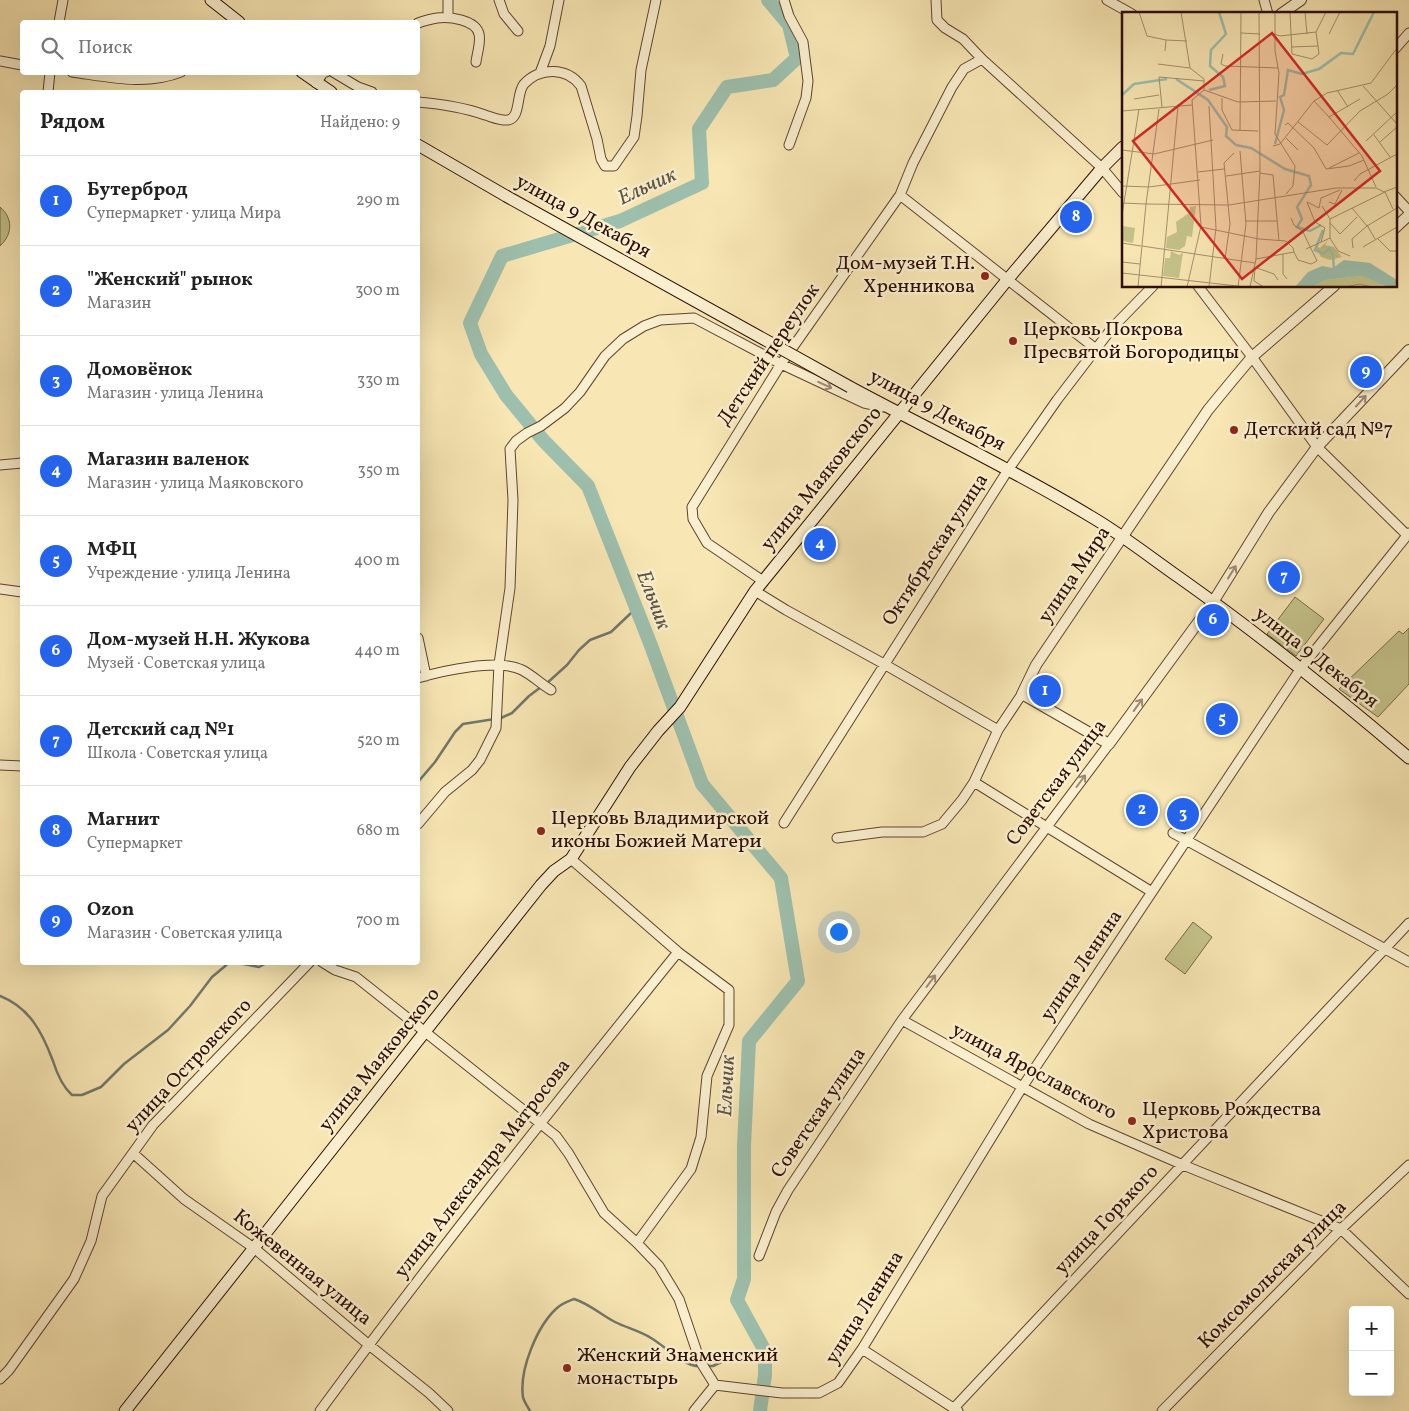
<!DOCTYPE html>
<html lang="ru">
<head>
<meta charset="utf-8">
<style>
  :root { --surface:#fff; --page:#f6f6f6; --text:#222; --muted:#767676; --line:#e0e0e0; --accent:#2563eb }
  body { margin:0; font-family:Vollkorn,serif; background:var(--page); color:var(--text) }
  .controls { position:absolute; right:15px; bottom:15px; display:grid; overflow:hidden; border-radius:5px; box-shadow:0 5px 20px #0002 }
  .controls button { width:45px; height:45px; display:grid; place-items:center; padding:0; border:0; border-bottom:1px solid var(--line); background:var(--surface); color:var(--text); font:25px sans-serif }
  .you { position:absolute; left:838px; top:931px; width:18px; height:18px; margin:-12px; border:4px solid #fff; border-radius:50%; background:#1a73e8; box-shadow:0 0 0 8px #1a73e833 }
  .badge { display:grid; place-items:center; width:32px; height:32px; border-radius:50%; background:var(--accent); color:#fff; font-size:16px; font-weight:700 }
  .pin { position:absolute; translate:-50% -50%; border:2px solid #fff; box-shadow:0 1px 5px #0006 }
  .list { margin:0; padding:0; list-style:none }
  h2 { display:flex; justify-content:space-between; align-items:center; height:65px; margin:0; padding:0 20px; font-size:21px }
  h2 small { font-size:16px; font-weight:400; color:var(--muted) }
  .list li { display:grid; grid-template-columns:32px 1fr auto; gap:15px; align-items:center; box-sizing:border-box; height:90px; padding:0 20px; border-top:1px solid var(--line) }
  .list b { display:block; font-size:19px; white-space:nowrap }
  .list p { margin:0; font-size:16px; white-space:nowrap; color:var(--muted) }
  .list em { font-size:16px; font-style:normal; color:var(--muted) }
  .icon { flex:none; width:28px; height:28px; fill:none; stroke:currentColor; stroke-width:2; stroke-linecap:round; stroke-linejoin:round }
  .map { position:relative; flex:none; width:1409px; height:1411px; overflow:hidden }
  .search { position:absolute; background:var(--surface); box-shadow:0 5px 20px #0002; left:20px; top:20px; width:400px; height:55px; display:flex; align-items:center; gap:12px; box-sizing:border-box; padding:0 18px; border-radius:5px; color:var(--muted); font-size:19px }
  .panel { position:absolute; background:var(--surface); box-shadow:0 5px 20px #0002; left:20px; top:90px; width:400px; height:875px; border-radius:5px }
  .map>svg:first-child { display:block }
  .green { fill:#c4c389; stroke:#786846 }
  .lines { fill:none; stroke-linecap:round; stroke-linejoin:round }
  .stream { stroke:#70786a; stroke-width:2.5 }
  .river { stroke:#9dc0ae; stroke-width:14 }
  .minor-casing { stroke:#5f442f; stroke-width:11 }
  .tertiary-casing { stroke:#5f442f; stroke-width:12 }
  .secondary-casing { stroke:#2c0d03; stroke-width:13 }
  .minor { stroke:#faefce; stroke-width:9 }
  .tertiary { stroke:#faefce; stroke-width:10 }
  .secondary { stroke:#faefce; stroke-width:11 }
  .secondary-bridge-casing { stroke:#2c0d03; stroke-width:13; stroke-linecap:butt }
  .secondary-bridge { stroke:#faefce; stroke-width:11 }
  .oneway { stroke:#9d8973 }
  .poi-dot { fill:#8f2418; stroke:#faefce; stroke-width:2 }
  .labels { text-anchor:middle; dominant-baseline:central; stroke-width:5; stroke-linejoin:round; paint-order:stroke }
  .street-label { font-size:20px; fill:#2c0d03; stroke:#faefce }
  .poi-label { font-size:20px; fill:#2c0d03; stroke:#faefce; text-anchor:start }
  .water-label { font-size:21px; font-style:italic; fill:#595547; stroke:#faefce }
  .inset-river { fill:none; stroke:#9dc0ae; stroke-width:2.5 }
  .inset-road { fill:none; stroke:#a6906d; stroke-width:1 }
  .view { fill:#d62828; fill-opacity:0.15; stroke:#d62828; stroke-width:2.5 }
  .inset-edge { fill:none; stroke:#2c0d03; stroke-width:2.5 }
</style>
</head>
<body>
<div class="map">
<svg width="1409" height="1411" viewBox="0 0 1409 1411">
  <rect width="100%" height="100%" fill="#f8e7b4"/>
  <filter id="stains"><feTurbulence type="fractalNoise" baseFrequency=".004" numOctaves="4"/><feColorMatrix values="0 0 0 0 .2 0 0 0 0 .09 0 0 0 0 .02 0 0 0 .5 -.17"/></filter>
  <radialGradient id="worn" r=".72"><stop offset=".6" stop-color="#630" stop-opacity="0"/><stop offset="1" stop-color="#630" stop-opacity=".3"/></radialGradient>
  <path class="green" d="M0,207C13,218 13,234 0,246Z
    M1295,597L1324,619L1296,656L1267,634Z
    M1409,628V684L1378,717L1339,689L1399,631L1403,634Z
    M1193,922L1212,937L1185,974L1165,959Z"/>
  <g class="lines">
    <path class="stream" d="M546,684L567,665L579,650L590,640L611,632L631,613L636,607
      M418,782L435,762L455,732L463,724L501,718L512,713L529,696L541,687
      M233,962L259,967L269,962
      M0,996C30,1008 42,1032 53,1061C57,1074 62,1086 72,1095H82L101,1087L124,1064L168,1030L190,1006L212,977L230,962
      M706,1366H713L728,1359H736L765,1351
      M530,1411C528,1407 524,1402 523,1397C519,1370 537,1326 557,1308C561,1304 569,1301 574,1299C590,1304 601,1315 615,1322C627,1328 640,1331 651,1338C665,1346 685,1368 701,1366"/>
    <path class="river" d="M760,1411L765,1375V1351L737,1300L744,1279V1146L749,1041L798,981L781,878L702,784L650,643L588,486L543,440L506,395L481,354L470,323L502,256L620,221L702,183L699,129L727,87L773,80L797,58L789,25L768,0"/>
    <defs>
      <path id="minor" d="M499,0L504,14L518,31
        M784,0L789,16L803,42L808,81L806,98L789,145
        M936,0L937,20L945,28L963,39L982,59L1102,168L1123,193
        M1107,0L1132,14
        M1264,0L1268,14
        M448,17V0
        M59,22L63,0
        M418,23C424,21 430,19 437,18C449,16 476,20 479,34C481,43 477,53 476,62
        M1395,49L1409,33
        M0,61L22,65
        M72,72C109,77 146,86 181,72
        M333,72L358,87L372,92
        M540,73L550,46L559,0
        M316,83L323,73L326,72
        M48,92L50,72
        M418,102C441,104 463,107 485,115C492,117 501,121 508,120C521,118 516,93 524,84C540,67 567,67 581,86L597,139L601,159L605,166H614L634,137L637,116L641,70L656,0
        M900,195L1096,349
        M1395,196L1409,211
        M1198,286L1252,357L1317,447L1407,535
        M0,465L22,463
        M763,581L707,543L693,519L692,507L781,364L900,195L913,163L952,87L964,69L982,59
        M0,589L22,592
        M755,591L786,610L884,664L998,730
        M418,638L426,676
        M418,678C442,671 499,658 522,670C532,675 541,684 551,690
        M0,765L22,766
        M974,782L1152,892
        M784,823L1008,470L1057,400L1112,328L1153,286
        M418,824L445,792L472,770L480,760L496,728L499,664L510,588L513,500L510,449L516,441L527,433L541,426L565,408L580,392L605,356L623,339L644,326L660,320L694,318L781,364L864,403L883,407
        M1173,833L1409,962
        M837,838L882,832H923L942,824L962,800L974,782L998,730L1022,694
        M571,859L678,952L729,990V1025L707,1076L701,1137L691,1169L637,1243
        M322,962L335,970L356,977L556,1136L569,1154L604,1213L637,1243L659,1266L679,1299L700,1361L715,1385
        M902,1020L1089,1124L1183,1165L1341,1229L1409,1294
        M133,1153L184,1199L254,1248L369,1345L429,1393L448,1411
        M759,1256L776,1212L788,1190L902,1020L1109,744
        M862,1349L958,1411
        M0,1379L9,1370L74,1279L91,1241L102,1196L153,1125L310,962
        M954,1408L1409,923
        M320,1411C435,1254 556,1103 678,952
        M694,1411L715,1385L782,1393H819L838,1383L862,1349L1023,1086L1301,668L1409,533
        M1162,1411L1341,1229L1409,1165"/>
      <path id="tertiary" d="M1281,14L1301,0
        M1395,228L1409,215
        M1334,286L1252,357L1231,382L1208,410L1036,665L1022,694L1109,744L1213,602L1269,512L1317,447L1409,350"/>
      <path id="secondary" d="M211,0L239,22
        M302,72L331,92
        M418,145L506,196
        M850,387C930,430 1012,469 1090,516C1121,534 1150,557 1180,578C1259,634 1335,695 1409,758
        M125,1411L541,885L554,871L571,859L630,767L658,731L680,707L755,591L1008,279L1102,168L1123,147"/>
    </defs>
    <use href="#minor" class="minor-casing"/>
    <use href="#tertiary" class="tertiary-casing"/>
    <use href="#secondary" class="secondary-casing"/>
    <use href="#minor" class="minor"/>
    <use href="#tertiary" class="tertiary"/>
    <use href="#secondary" class="secondary"/>
    <defs>
      <path id="secondary-bridge" d="M506,196L850,387"/>
    </defs>
    <use href="#secondary-bridge" class="secondary-bridge-casing"/>
    <use href="#secondary-bridge" class="secondary-bridge"/>
  </g>
  <defs><path id="oneway-shaft" d="M-6 0H5M1.5-3L5.5 0L1.5 3" fill="none" stroke-width="1.6" stroke-linecap="round" stroke-linejoin="round" transform="scale(1.25)"/></defs>
  <g class="oneway">
    <use href="#oneway-shaft" transform="translate(825 385) rotate(25)"/>
    <use href="#oneway-shaft" transform="translate(1361 401) rotate(-47)"/>
    <use href="#oneway-shaft" transform="translate(1232 572) rotate(-58)"/>
    <use href="#oneway-shaft" transform="translate(1138 705) rotate(-54)"/>
    <use href="#oneway-shaft" transform="translate(1081 781) rotate(-53)"/>
    <use href="#oneway-shaft" transform="translate(931 981) rotate(-53)"/>
  </g>
  <g class="poi-dot">
    <circle cx="985" cy="276" r="5"/>
    <circle cx="1013" cy="341" r="5"/>
    <circle cx="1234" cy="430" r="5"/>
    <circle cx="541" cy="831" r="5"/>
    <circle cx="1132" cy="1121" r="5"/>
    <circle cx="567" cy="1368" r="5"/>
  </g>
  <g class="labels">
    <g class="street-label">
      <text transform="translate(583 217) rotate(29)">улица 9 Декабря</text>
      <text transform="translate(769 355) rotate(-56)">Детский переулок</text>
      <text transform="translate(937 411) rotate(28)">улица 9 Декабря</text>
      <text transform="translate(822 479) rotate(-51)">улица Маяковского</text>
      <text transform="translate(936 550) rotate(-57)">Октябрьская улица</text>
      <text transform="translate(1075 575) rotate(-56)">улица Мира</text>
      <text transform="translate(1316 658) rotate(38)">улица 9 Декабря</text>
      <text transform="translate(1057 783) rotate(-53)">Советская улица</text>
      <text transform="translate(1082 966) rotate(-56)">улица Ленина</text>
      <text transform="translate(380 1060) rotate(-51)">улица Маяковского</text>
      <text transform="translate(189 1066) rotate(-47)">улица Островского</text>
      <text transform="translate(1034 1072) rotate(28)">улица Ярославского</text>
      <text transform="translate(819 1113) rotate(-56)">Советская улица</text>
      <text transform="translate(483 1169) rotate(-52)">улица Александра Матросова</text>
      <text transform="translate(1107 1220) rotate(-47)">улица Горького</text>
      <text transform="translate(302 1268) rotate(39)">Кожевенная улица</text>
      <text transform="translate(1273 1275) rotate(-45)">Комсомольская улица</text>
      <text transform="translate(865 1308) rotate(-58)">улица Ленина</text>
    </g>
    <g class="poi-label">
      <text x="975" y="264" text-anchor="end">Дом-музей Т.Н.<tspan x="975" dy="23">Хренникова</tspan></text>
      <text x="1023" y="330">Церковь Покрова<tspan x="1023" dy="23">Пресвятой Богородицы</tspan></text>
      <text x="1244" y="430">Детский сад №7</text>
      <text x="551" y="819">Церковь Владимирской<tspan x="551" dy="23">иконы Божией Матери</tspan></text>
      <text x="1142" y="1110">Церковь Рождества<tspan x="1142" dy="23">Христова</tspan></text>
      <text x="577" y="1356">Женский Знаменский<tspan x="577" dy="23">монастырь</tspan></text>
    </g>
    <g class="water-label">
      <text transform="translate(647 187) rotate(-25)">Ельчик</text>
      <text transform="translate(653 600) rotate(69)">Ельчик</text>
      <text transform="translate(727 1086) rotate(-87)">Ельчик</text>
    </g>
  </g>
  <g transform="translate(1122 12)">
    <rect width="275" height="275" fill="#f8e7b4"/>
    <path d="M74,194L70,225L65,224L63,234L57,238L44,236L45,225L55,220L54,210L67,201L68,195ZM0,214L13,216L11,231L0,229ZM206,228L203,233L212,235L220,245L208,248L199,245L193,234L198,236ZM49,239L57,243L61,241L57,266L41,264L43,246H48ZM240,264L263,273L191,275L203,268Z" fill="#c4c389"/>
    <path d="M222,248L248,251L275,268V275H266L240,264L203,268L191,275H173L186,260L200,254L211,256Z" fill="#9dc0ae"/>
    <path class="inset-river" d="M54,67L86,88L105,115L104,124L114,133L129,136L163,157L187,164L189,173L175,195L180,207L175,215L188,219L199,213M87,78L103,74L101,65L88,54L89,38L104,22L97,0M0,83L12,72L45,67M153,132L162,98L158,85L162,83L166,58L180,62L197,57L219,41L231,42L252,0M201,218L193,238L202,242L207,236L211,243L212,259"/>
    <path class="inset-road" d="M17,0L25,24L44,28M59,0L68,56L82,67V78L70,88L79,214L65,275M153,0V39L157,61L153,122L173,154L171,174L164,182M168,0L170,42L190,47L197,42L196,34M183,0L185,22M119,21L138,22M152,22L158,24L194,20M207,22L218,0M169,35L196,34L194,20L204,0M43,39L44,28L65,29M101,42L99,52L103,54L156,56M36,52L68,56M241,74L275,112M82,78L116,90L154,89M215,78L226,95M100,86V98L110,118L136,119M12,87L37,83M192,89L207,105L238,87M87,94L94,216L87,275M40,95L37,65L82,69M0,99L70,93M207,105L240,144L254,175M176,110L205,133L238,99L266,82L275,73M163,113L166,111L192,136L204,157L227,154L242,148M118,118L119,0M252,123L268,145M164,126L176,138M244,129L275,100M258,130L275,115M151,134L158,132L192,89L205,81L249,71L275,36M0,138L32,142L91,128M207,156L237,141M76,160L102,157M138,161L151,163L157,229M104,164L138,159M232,169L238,162L275,142M0,174L27,175L78,168M207,190L213,192L220,178M0,191L24,192L37,97M230,196L245,214M0,203L17,97M169,206L172,213L181,220L195,249L189,252L176,248L172,240M208,207L263,180L271,197M124,209H155M208,211L218,222L235,205M245,213L253,227M79,215L137,227L164,229L171,236L172,240L134,247L128,275M208,226L216,239L228,244M255,226L268,239H275M199,230L203,216L193,210L185,190L197,196L199,186L218,178M0,231L19,234M20,234L133,251M241,235L275,215M231,236L230,227L245,214L275,196M184,237L208,226V207L200,194M161,242V262L165,267M103,247L108,212L102,151L112,141M134,247L138,159L137,0M0,250L18,252M132,255L152,262L156,268M133,256L132,269L142,275M0,261L124,275M16,275L24,192L107,193L214,176H254L262,180L275,175M39,275L56,94M116,275L124,212L118,139M224,275L237,272L250,275"/>
    <path class="view" d="M150,21L258,159L120,267L11,129Z"/>
    <rect width="275" height="275" class="inset-edge"/>
  </g>
  <rect width="100%" height="100%" filter="url(#stains)"/>
  <rect width="100%" height="100%" fill="url(#worn)"/>
</svg>
<div class="controls">
<button>+</button>
<button>−</button>
</div>
<div class="you"></div>
<div class="pin badge" style="left:1045px;top:691px">1</div>
<div class="pin badge" style="left:1142px;top:810px">2</div>
<div class="pin badge" style="left:1183px;top:814px">3</div>
<div class="pin badge" style="left:820px;top:544px">4</div>
<div class="pin badge" style="left:1222px;top:719px">5</div>
<div class="pin badge" style="left:1213px;top:620px">6</div>
<div class="pin badge" style="left:1284px;top:577px">7</div>
<div class="pin badge" style="left:1076px;top:217px">8</div>
<div class="pin badge" style="left:1366px;top:372px">9</div>
<div class="search"><svg class="icon" aria-label="search" viewBox="0 0 24 24"><circle cx="10" cy="10" r="6"/><path d="M15 15l6 6"/></svg>Поиск</div>
<section class="panel">
<h2>Рядом<small>Найдено: 9</small></h2>
<ul class="list">
<li><span class="badge">1</span><div><b>Бутерброд</b><p>Супермаркет · улица Мира</p></div><em>290 m</em></li>
<li><span class="badge">2</span><div><b>&quot;Женский&quot; рынок</b><p>Магазин</p></div><em>300 m</em></li>
<li><span class="badge">3</span><div><b>Домовёнок</b><p>Магазин · улица Ленина</p></div><em>330 m</em></li>
<li><span class="badge">4</span><div><b>Магазин валенок</b><p>Магазин · улица Маяковского</p></div><em>350 m</em></li>
<li><span class="badge">5</span><div><b>МФЦ</b><p>Учреждение · улица Ленина</p></div><em>400 m</em></li>
<li><span class="badge">6</span><div><b>Дом-музей Н.Н. Жукова</b><p>Музей · Советская улица</p></div><em>440 m</em></li>
<li><span class="badge">7</span><div><b>Детский сад №1</b><p>Школа · Советская улица</p></div><em>520 m</em></li>
<li><span class="badge">8</span><div><b>Магнит</b><p>Супермаркет</p></div><em>680 m</em></li>
<li><span class="badge">9</span><div><b>Ozon</b><p>Магазин · Советская улица</p></div><em>700 m</em></li>
</ul>
</section>
</div>
</body>
</html>
